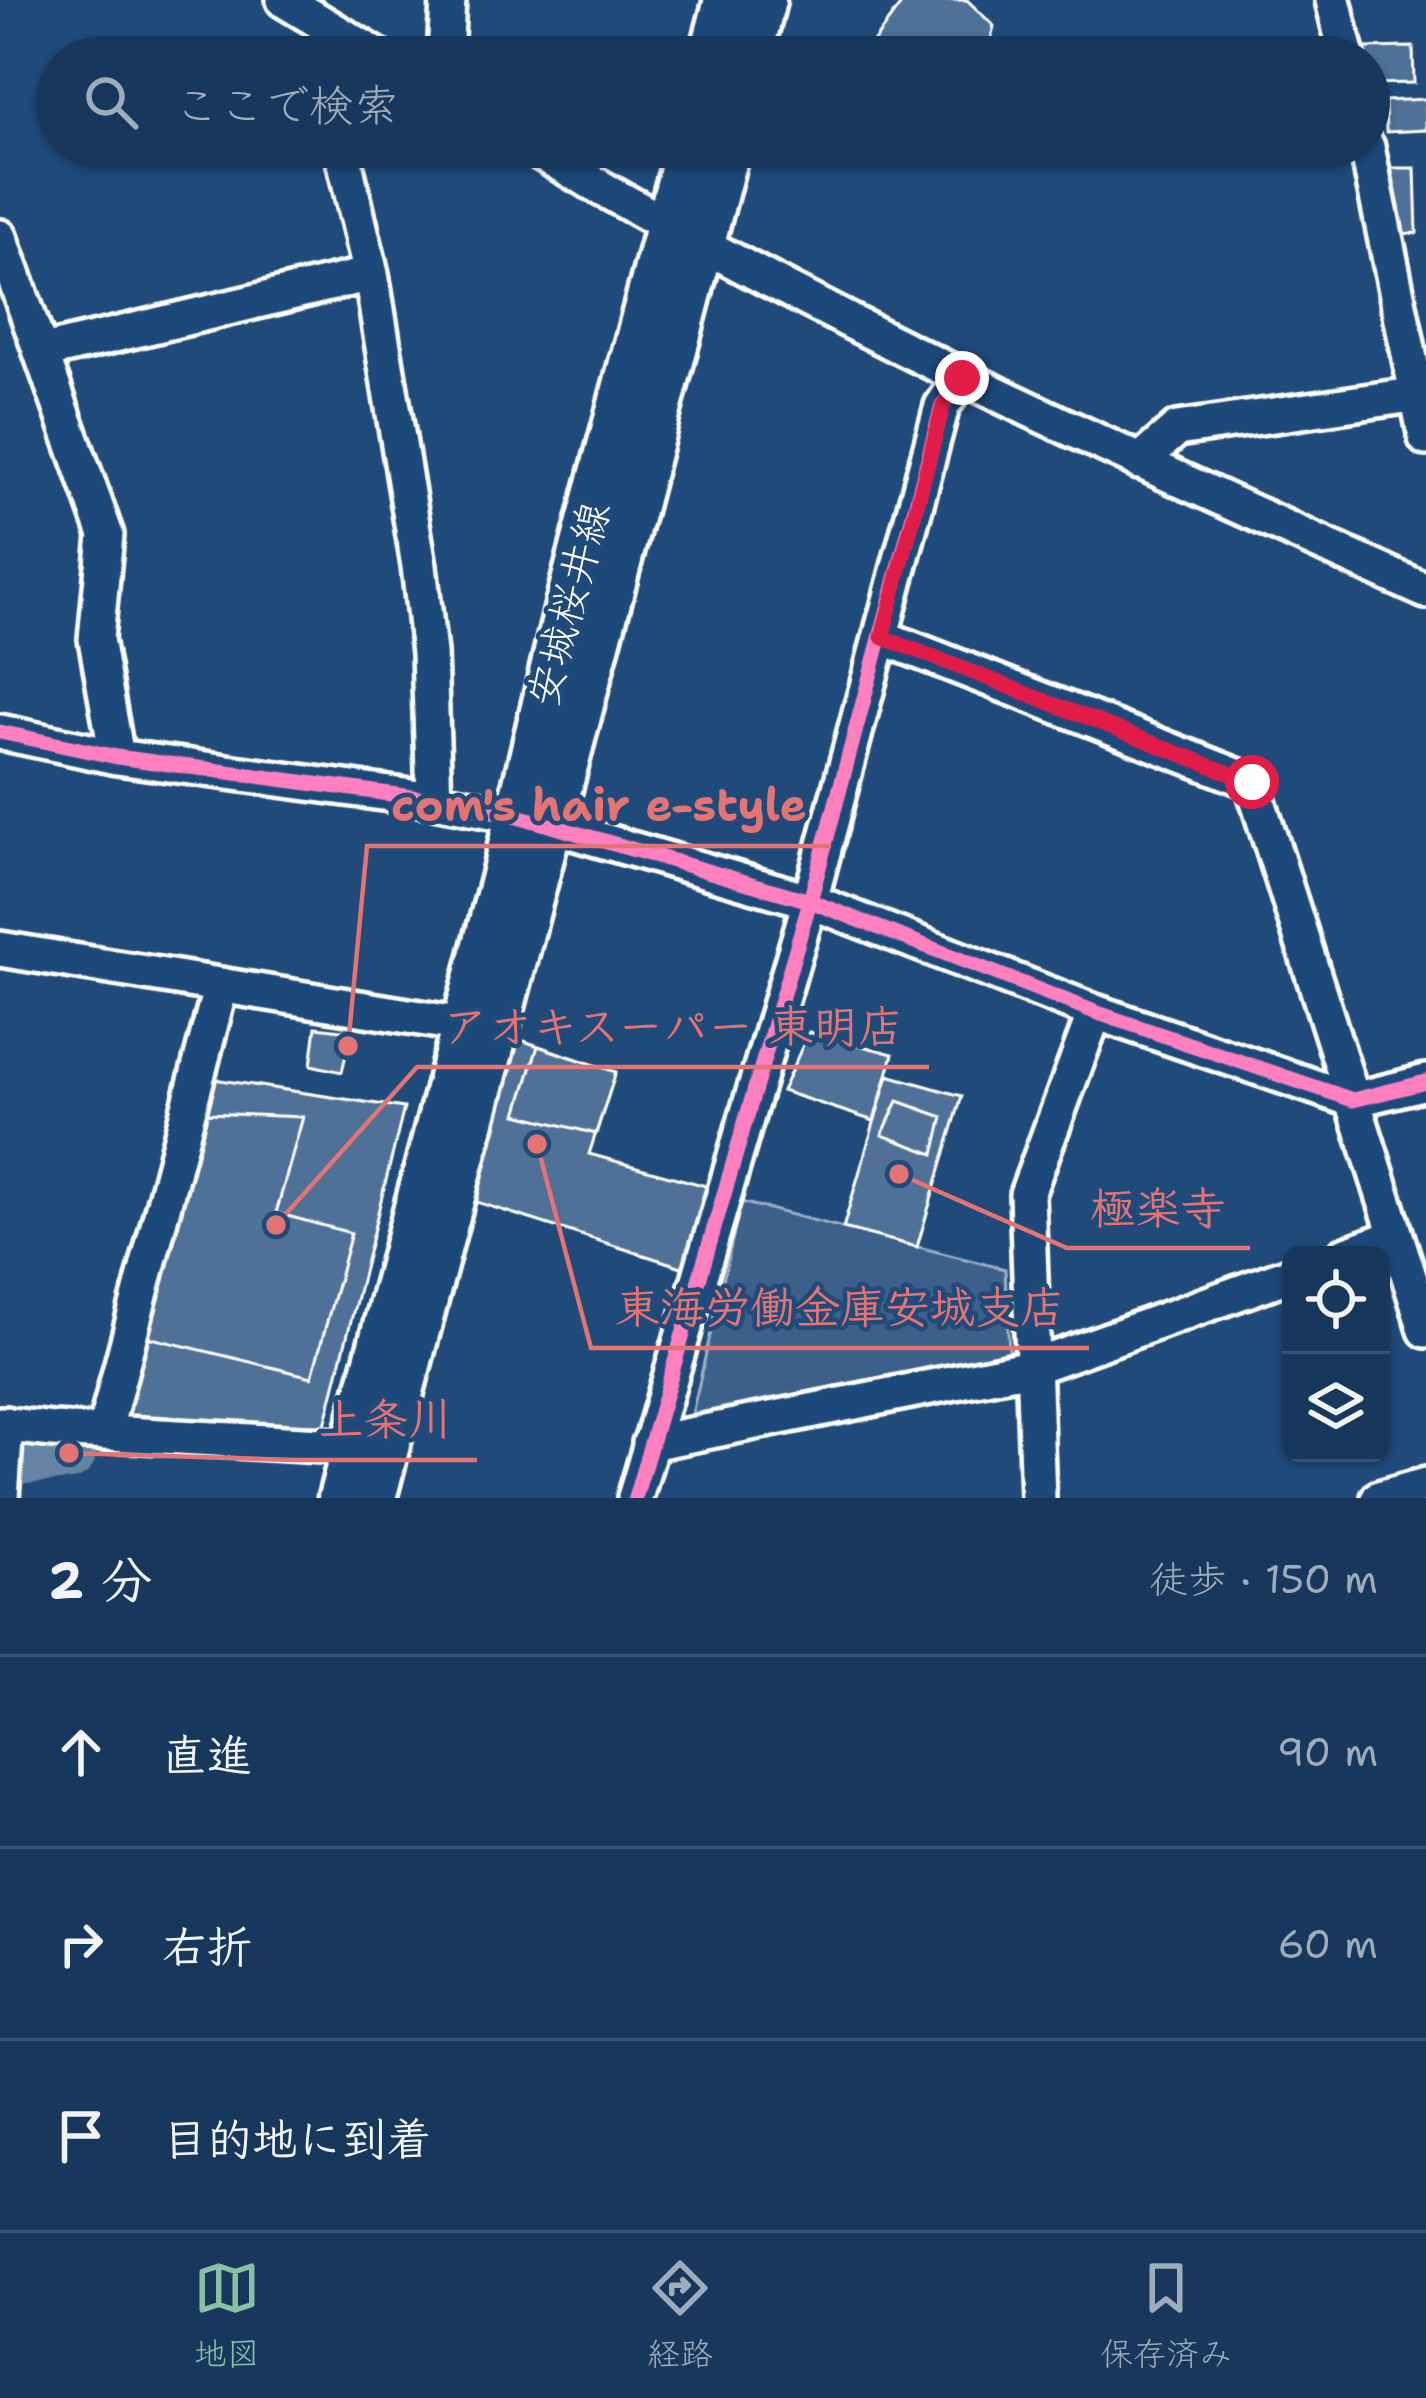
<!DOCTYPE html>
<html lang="ja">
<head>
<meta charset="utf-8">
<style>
  :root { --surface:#17385c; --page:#244365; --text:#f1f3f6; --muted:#9eacbb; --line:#365272; --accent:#8abfa5 }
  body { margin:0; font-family:"Shantell Sans","Klee One",sans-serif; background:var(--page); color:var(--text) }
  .controls { position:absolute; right:36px; bottom:36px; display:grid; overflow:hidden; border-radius:18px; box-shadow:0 3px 9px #0004 }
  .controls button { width:108px; height:108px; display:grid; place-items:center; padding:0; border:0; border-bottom:3px solid var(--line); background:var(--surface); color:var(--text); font:60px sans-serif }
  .stop { position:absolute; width:36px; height:36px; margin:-27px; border:9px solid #e11d48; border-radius:50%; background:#fff }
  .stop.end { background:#e11d48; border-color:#fff; box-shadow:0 3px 12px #0008 }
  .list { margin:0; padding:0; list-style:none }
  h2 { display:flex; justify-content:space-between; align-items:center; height:156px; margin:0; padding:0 48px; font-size:51px }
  h2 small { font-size:39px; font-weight:400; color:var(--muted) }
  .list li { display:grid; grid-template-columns:78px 1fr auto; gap:36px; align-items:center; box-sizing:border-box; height:192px; padding:0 48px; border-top:3px solid var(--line) }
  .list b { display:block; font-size:45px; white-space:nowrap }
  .list em { font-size:39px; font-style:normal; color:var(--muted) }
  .icon { flex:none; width:66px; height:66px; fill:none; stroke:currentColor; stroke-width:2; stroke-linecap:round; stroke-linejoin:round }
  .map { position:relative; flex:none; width:1426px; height:1498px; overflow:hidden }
  .search { position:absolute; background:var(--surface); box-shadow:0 3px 9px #0004; left:36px; right:36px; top:36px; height:132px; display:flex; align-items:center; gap:30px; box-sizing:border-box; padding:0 42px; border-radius:66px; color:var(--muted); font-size:45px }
  .sheet { height:732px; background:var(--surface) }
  nav { display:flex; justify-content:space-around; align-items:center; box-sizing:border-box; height:168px; border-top:3px solid var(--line); background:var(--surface); font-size:33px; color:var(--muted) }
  nav a { display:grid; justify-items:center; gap:6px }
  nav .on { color:var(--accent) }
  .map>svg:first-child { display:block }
  .green { fill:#3c618b; stroke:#9eb0c5; stroke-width:3 }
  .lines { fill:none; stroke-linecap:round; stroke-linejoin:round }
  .river { stroke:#6583a4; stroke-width:54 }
  .building { fill:#507197; stroke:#fff; stroke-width:3 }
  .minor-casing { stroke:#fff; stroke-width:42 }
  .major-casing { stroke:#fff; stroke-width:51 }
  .minor { stroke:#1f4a7a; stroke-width:33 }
  .major { stroke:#1f4a7a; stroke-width:42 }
  .cycleway-casing { stroke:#1f4a7a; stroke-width:22 }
  .cycleway { stroke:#ff80c0; stroke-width:15 }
  .route { stroke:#e11d48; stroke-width:15 }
  .labels { text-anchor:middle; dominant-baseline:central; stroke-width:9; stroke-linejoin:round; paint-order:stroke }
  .street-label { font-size:42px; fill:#fff; stroke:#1f4a7a }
  .leader { fill:none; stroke:#e47373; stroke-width:4.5 }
  .callout-dot { fill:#e47373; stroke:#1f4a7a; stroke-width:4.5 }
  .callout-label { font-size:45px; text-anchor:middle; font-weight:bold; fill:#e47373; stroke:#1f4a7a; stroke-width:9; stroke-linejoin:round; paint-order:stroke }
</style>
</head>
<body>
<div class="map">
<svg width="1426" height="1498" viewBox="0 0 1426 1498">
  <rect width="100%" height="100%" fill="#1f4a7a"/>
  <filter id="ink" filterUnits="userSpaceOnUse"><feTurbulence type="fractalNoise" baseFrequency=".00833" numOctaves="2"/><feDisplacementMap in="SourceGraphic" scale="24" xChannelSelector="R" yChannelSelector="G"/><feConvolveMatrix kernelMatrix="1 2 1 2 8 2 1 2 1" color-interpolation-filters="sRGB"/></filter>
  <g filter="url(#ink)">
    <path class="green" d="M741,1202L1005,1269L1009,1352L692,1414Z"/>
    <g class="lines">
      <path class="river" d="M0,1459L69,1453"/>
    </g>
    <path class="building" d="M904,0H967L994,26L987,57L863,56Z
      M1413,47L1414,83L1369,84L1366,48Z
      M1426,99V130L1386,132L1385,101Z
      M1391,168H1415L1417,233L1393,234Z
      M316,1027L351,1031L342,1072L311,1065Z
      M809,1032L893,1054L874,1121L782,1091Z
      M509,1036L616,1072L589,1154L710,1187L685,1268L467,1199Z
      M538,1046L616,1072L596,1134L517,1114Z
      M888,1075L962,1096L917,1247L843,1228Z
      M214,1079L404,1108L325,1425L126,1424Z
      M898,1101L943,1117L934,1154L882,1135Z
      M205,1113L303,1117L276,1213L351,1233L312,1377L147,1337Z"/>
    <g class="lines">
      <defs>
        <path id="minor" d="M284,0L379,57
          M1333,0L1347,57
          M445,57L448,0
          M341,147L371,274L419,566L429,653L434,800
          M531,147C818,318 1122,454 1426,591
          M1367,147L1426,438
          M0,237L106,535L96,639L117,757
          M43,352L371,274
          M1139,462L1177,429L1426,393
          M882,637L1252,782L1426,1330
          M0,732L117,757L434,800L518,816L810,901L1095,1012L1353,1100L1426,1082
          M0,949L463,1025
          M1344,1255L1394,1237
          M0,1424L53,1430L375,1448
          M104,1433L221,985
          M650,1443L1036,1366L1291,1274
          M1,1498L6,1424
          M635,1498L810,901L942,406L962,378
          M1038,1498L1027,1194L1095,1012
          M1379,1498L1426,1485"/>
        <path id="major" d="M711,57L726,0
          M750,57L764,0
          M340,1498L502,880L569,598L688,147
          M374,1498L728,147"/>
      </defs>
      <use href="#minor" class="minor-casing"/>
      <use href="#major" class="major-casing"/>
      <use href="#minor" class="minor"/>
      <use href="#major" class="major"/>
      <defs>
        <path id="cycleway" d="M0,732L117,757L434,800L518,816L810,901L1095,1012L1353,1100L1426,1082
          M635,1498L810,901L942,406L962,378"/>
      </defs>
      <use href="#cycleway" class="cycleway-casing"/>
      <use href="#cycleway" class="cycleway"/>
    </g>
  </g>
  <g class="lines" filter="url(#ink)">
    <path class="route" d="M962,378L943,406L882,637L1252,782"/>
  </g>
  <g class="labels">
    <g class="street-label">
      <text transform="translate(568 604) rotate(-75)">安城桜井線</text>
    </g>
  </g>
  <path class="leader" d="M348 1046L367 846H831M276 1225L417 1067H929M899 1174L1067 1248H1250M537 1144L591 1348H1089M69 1453L294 1460H477"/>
  <g class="callout-dot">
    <circle cx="348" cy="1046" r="12"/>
    <circle cx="276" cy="1225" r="12"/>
    <circle cx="899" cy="1174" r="12"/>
    <circle cx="537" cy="1144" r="12"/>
    <circle cx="69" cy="1453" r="12"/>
  </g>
  <g class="callout-label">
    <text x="599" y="821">com's hair e-style</text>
    <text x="673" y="1042">アオキスーパー 東明店</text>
    <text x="1158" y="1224">極楽寺</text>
    <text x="840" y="1323">東海労働金庫安城支店</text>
    <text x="386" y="1435">上条川</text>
  </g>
</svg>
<div class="controls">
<button><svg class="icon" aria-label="locate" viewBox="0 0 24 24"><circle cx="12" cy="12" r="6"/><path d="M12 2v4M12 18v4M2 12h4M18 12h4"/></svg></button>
<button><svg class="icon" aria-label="layers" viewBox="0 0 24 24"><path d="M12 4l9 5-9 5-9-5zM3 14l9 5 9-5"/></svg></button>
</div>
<div class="stop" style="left:1252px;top:782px"></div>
<div class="stop end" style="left:962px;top:378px"></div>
<div class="search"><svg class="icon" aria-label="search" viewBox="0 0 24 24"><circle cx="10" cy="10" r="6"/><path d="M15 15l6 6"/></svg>ここで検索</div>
</div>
<section class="sheet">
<h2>2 分<small>徒歩 · 150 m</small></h2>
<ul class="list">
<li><svg class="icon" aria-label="ahead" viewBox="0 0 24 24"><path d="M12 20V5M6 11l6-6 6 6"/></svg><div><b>直進</b></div><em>90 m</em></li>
<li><svg class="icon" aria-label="right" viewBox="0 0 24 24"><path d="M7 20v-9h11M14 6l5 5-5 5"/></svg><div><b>右折</b></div><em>60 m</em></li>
<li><svg class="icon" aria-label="arrive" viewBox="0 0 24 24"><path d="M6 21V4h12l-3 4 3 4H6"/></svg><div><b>目的地に到着</b></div></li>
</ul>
</section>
<nav>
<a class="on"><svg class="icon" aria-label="map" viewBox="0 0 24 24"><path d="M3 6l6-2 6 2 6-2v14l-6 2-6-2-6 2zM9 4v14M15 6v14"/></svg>地図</a>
<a><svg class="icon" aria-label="directions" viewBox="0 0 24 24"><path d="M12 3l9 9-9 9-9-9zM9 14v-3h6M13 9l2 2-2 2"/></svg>経路</a>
<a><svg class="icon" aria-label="saved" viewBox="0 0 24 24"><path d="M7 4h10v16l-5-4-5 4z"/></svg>保存済み</a>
</nav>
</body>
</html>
